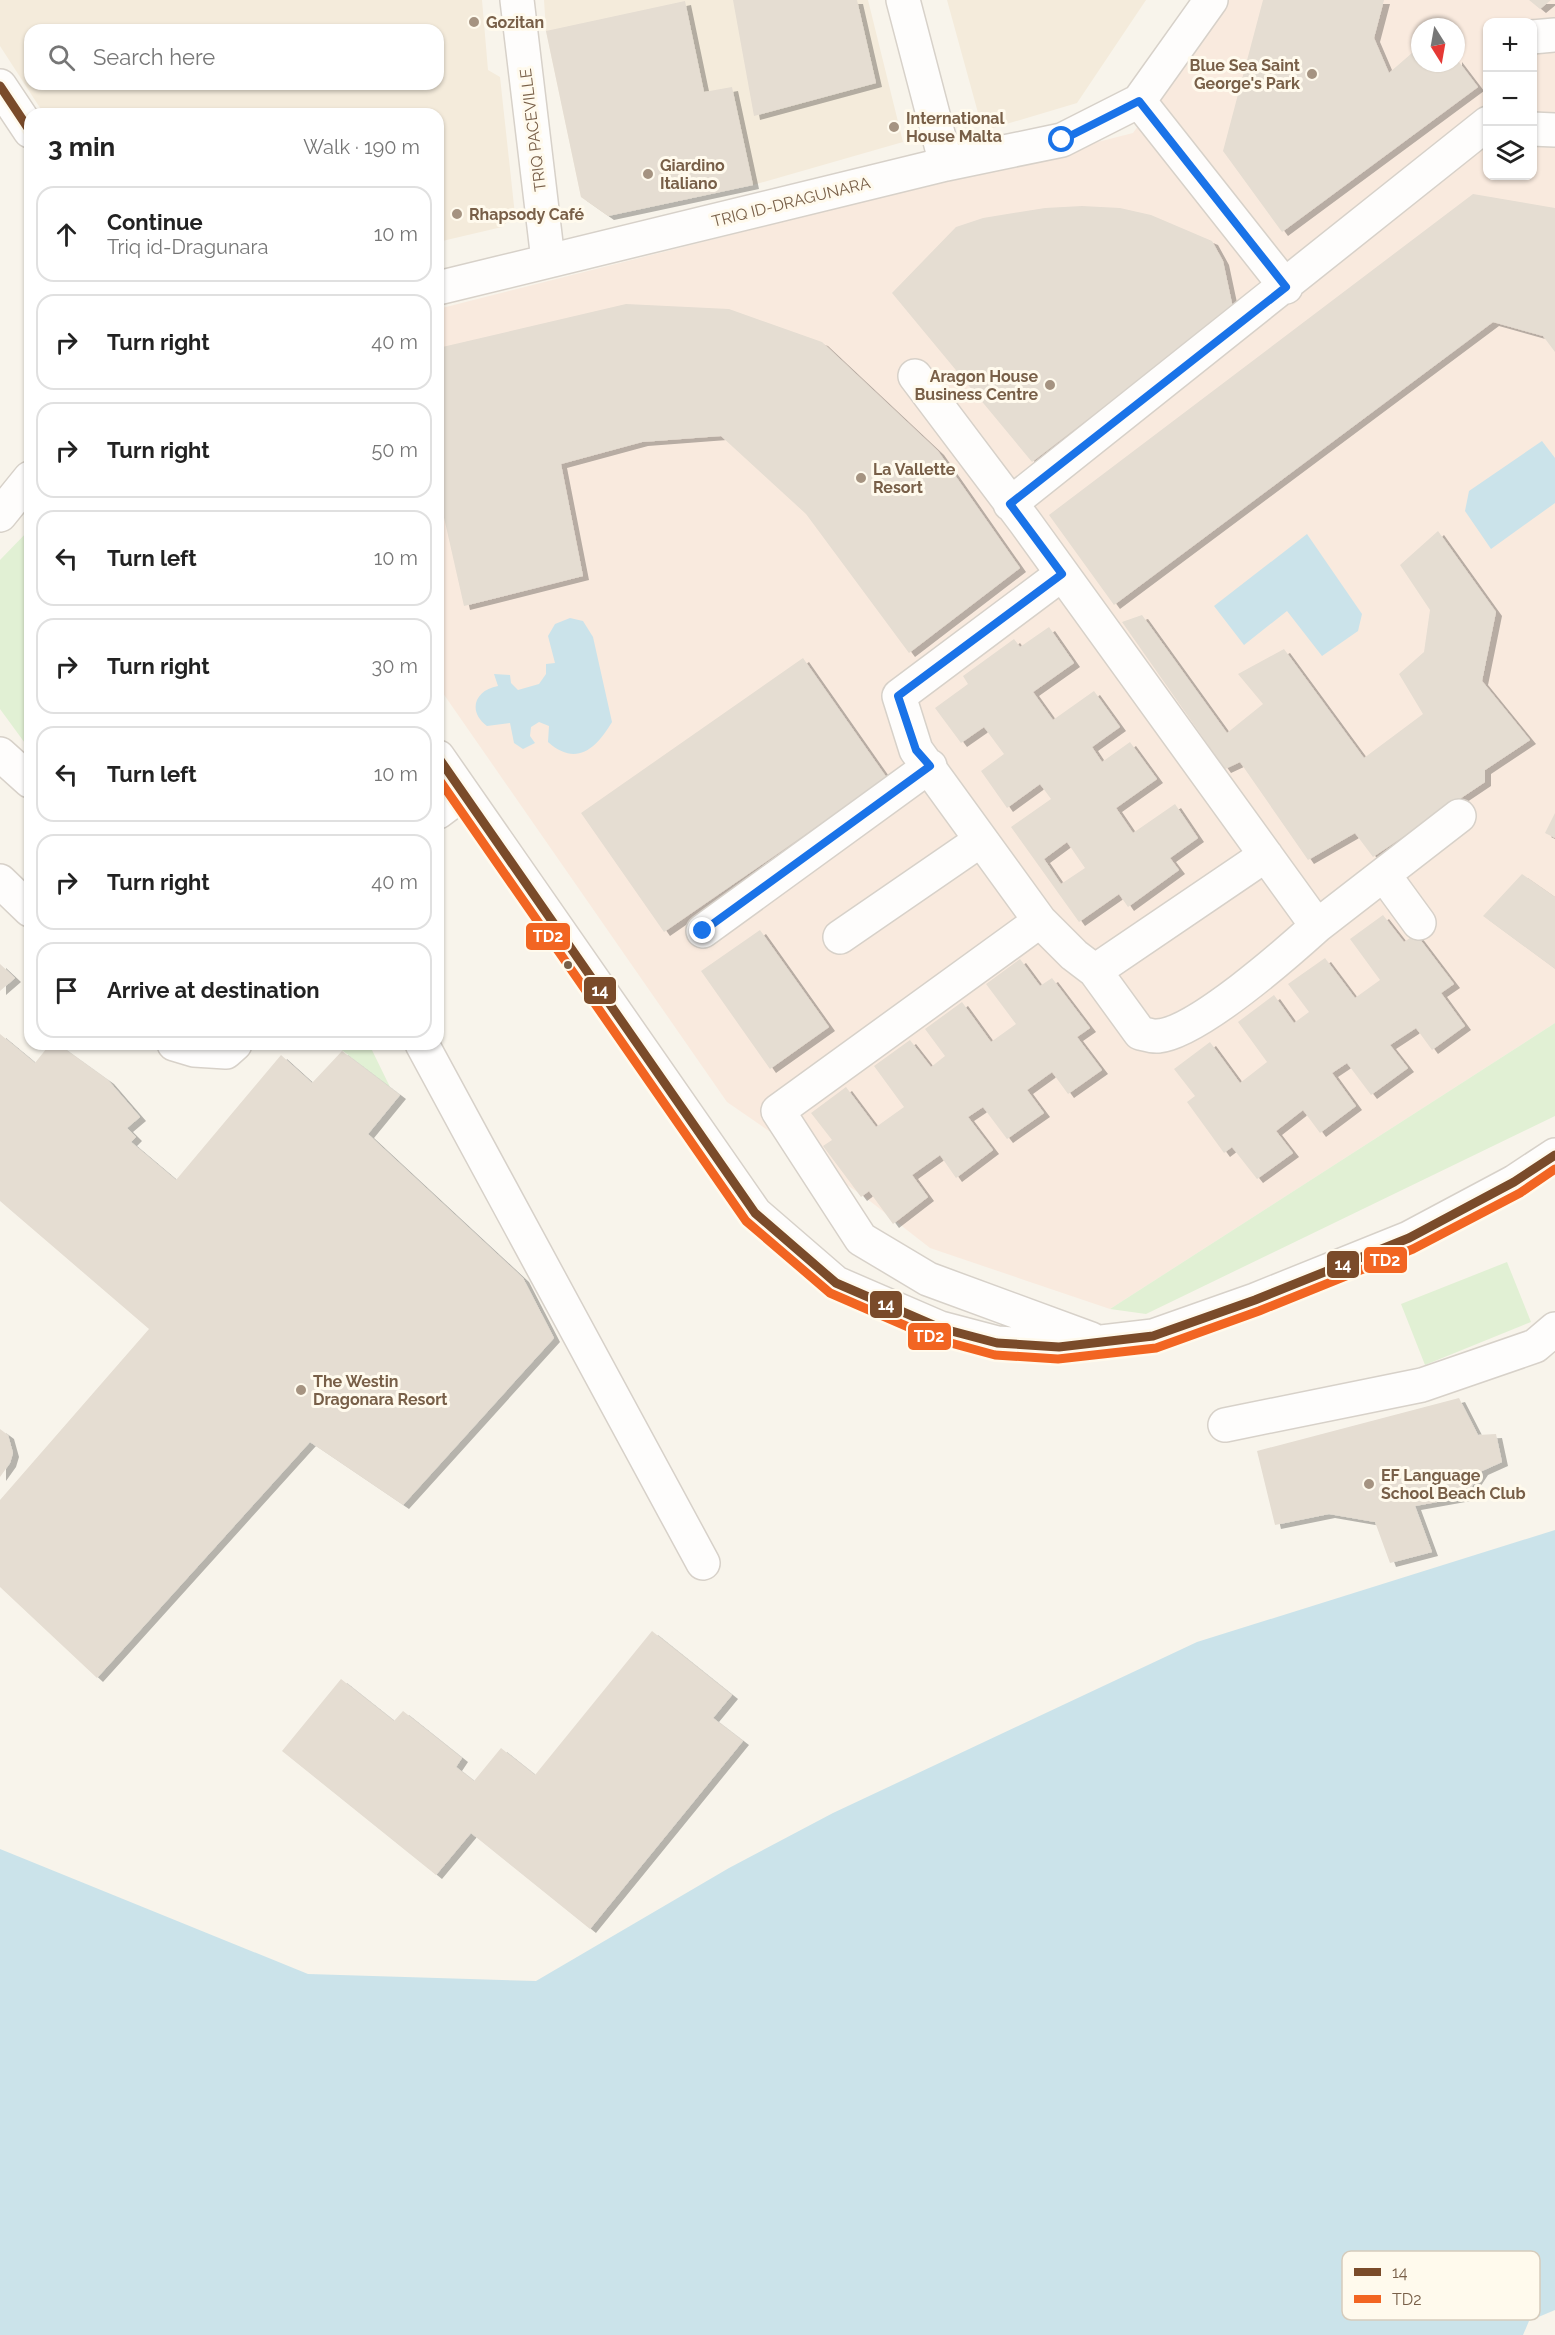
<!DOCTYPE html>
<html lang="en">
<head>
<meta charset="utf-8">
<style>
  :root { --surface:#fff; --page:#f2f2f2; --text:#222; --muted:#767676; --line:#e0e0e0 }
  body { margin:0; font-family:Raleway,sans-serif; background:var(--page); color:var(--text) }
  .controls { position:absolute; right:18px; top:18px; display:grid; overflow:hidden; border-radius:12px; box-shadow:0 2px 4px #0004 }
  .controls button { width:54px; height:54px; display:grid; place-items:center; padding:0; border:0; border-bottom:2px solid var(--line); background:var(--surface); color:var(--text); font:30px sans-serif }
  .compass { position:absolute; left:1411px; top:18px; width:54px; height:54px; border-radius:50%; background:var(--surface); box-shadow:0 2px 4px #0004; rotate:169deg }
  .stop { position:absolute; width:18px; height:18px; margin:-14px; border:4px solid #1a73e8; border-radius:50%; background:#fff }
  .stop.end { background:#1a73e8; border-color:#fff; box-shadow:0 2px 6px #0008 }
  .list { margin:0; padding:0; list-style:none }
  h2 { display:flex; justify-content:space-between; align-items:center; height:78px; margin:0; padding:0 24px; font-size:26px }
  h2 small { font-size:20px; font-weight:400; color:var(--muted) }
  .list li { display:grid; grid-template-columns:39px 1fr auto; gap:18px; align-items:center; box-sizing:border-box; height:96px; margin:0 12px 12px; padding:0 12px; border:2px solid var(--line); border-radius:18px }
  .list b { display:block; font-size:22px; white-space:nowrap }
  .list p { margin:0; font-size:20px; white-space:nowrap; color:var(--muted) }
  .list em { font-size:20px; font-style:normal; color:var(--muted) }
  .icon { flex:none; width:33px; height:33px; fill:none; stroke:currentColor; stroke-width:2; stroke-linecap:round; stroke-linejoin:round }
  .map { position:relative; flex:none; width:1555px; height:2335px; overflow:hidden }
  .search { position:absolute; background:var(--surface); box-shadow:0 2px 4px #0004; left:24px; top:24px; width:420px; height:66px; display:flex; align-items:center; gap:15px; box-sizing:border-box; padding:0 21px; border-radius:18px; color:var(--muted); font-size:22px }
  .panel { position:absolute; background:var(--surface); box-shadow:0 2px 4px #0004; left:24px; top:108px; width:420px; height:942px; border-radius:18px }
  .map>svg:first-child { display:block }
  .residential { fill:#f4ebdb; fill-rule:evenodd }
  .commercial { fill:#f9eade; fill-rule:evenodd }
  .green { fill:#e1f0d4 }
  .water { fill:#cbe3ea }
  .building { fill:#e5ddd2; fill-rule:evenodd; filter:url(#shadow) }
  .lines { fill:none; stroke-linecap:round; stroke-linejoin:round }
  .minor-casing { stroke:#d7d1c9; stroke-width:36 }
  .minor { stroke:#fefdfc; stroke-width:33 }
  .bus-1-casing { stroke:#fffaed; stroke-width:14 }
  .bus-2-casing { stroke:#fffaed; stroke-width:14 }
  .bus-1 { stroke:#7a4b2a; stroke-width:9 }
  .bus-2 { stroke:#f26522; stroke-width:9 }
  .route { stroke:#1a73e8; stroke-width:8 }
  .poi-dot { fill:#a59381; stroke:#fffaed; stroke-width:2 }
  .bus-dot { fill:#785f48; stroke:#fffaed; stroke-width:2 }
  .labels { text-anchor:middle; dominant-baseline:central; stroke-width:6; stroke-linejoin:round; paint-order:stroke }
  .poi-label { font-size:16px; font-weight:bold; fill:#785f48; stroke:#fffaed; text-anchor:start }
  .street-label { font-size:16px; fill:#785f48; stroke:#fffaed }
  .key { fill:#fffaed; stroke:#d6ccbc; stroke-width:1.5 }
  .key-label { font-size:16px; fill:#785f48 }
  .line-badge { stroke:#fffaed; stroke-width:2 }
  .badge-label { font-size:16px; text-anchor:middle; font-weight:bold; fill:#fff }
</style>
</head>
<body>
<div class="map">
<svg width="1555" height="2335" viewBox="0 0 1555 2335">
  <defs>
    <filter id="shadow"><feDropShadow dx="6" dy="4" stdDeviation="0" flood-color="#0004"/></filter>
  </defs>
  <rect width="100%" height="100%" fill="#f8f4eb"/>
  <path class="residential" d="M0,0H482L488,70L500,77L515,215L502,227L438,242V114H44L0,46ZM30,30H438V84H30Z
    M544,0H868L903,142L753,185L608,216L581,197L546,31Z
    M947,0H1146L1077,103L983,131Z"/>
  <path class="commercial" d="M1228,0H1555V1023L1110,1309L930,1248L866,1198L727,1102L438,686V309L1133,133ZM1488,22H1532V176H1488ZM1420,27H1456V63H1420Z"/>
  <path class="green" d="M30,529V750L0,709V560Z
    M1555,1023V1116L1146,1314L1110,1309Z
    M334,1044H369L390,1087Z
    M1507,1262L1531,1322L1425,1365L1401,1304Z"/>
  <path class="water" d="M1542,441L1555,458V503L1491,549L1465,511L1469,491Z
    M1307,534L1362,614L1358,631L1322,656L1287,611L1244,645L1214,606Z
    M570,618L583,621L593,637L612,722C596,749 576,767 548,742L549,726L539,722L531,727L530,736L535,743L523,749L514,743L510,723L487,726C467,711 475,690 498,686L494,674L510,675L511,683L518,690L539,684L546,674V664L555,663L548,636L555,624Z
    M1555,1530V2310L1529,2321L1523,2335H0V1849L308,1974L536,1981L729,1868L833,1813L1197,1642Z"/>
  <path class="building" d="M733,0H857L876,83L754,116Z
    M1263,0H1384L1374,38L1389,73L1420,46V63H1456V58L1478,87L1282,232L1223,151Z
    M1529,0H1551L1540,9Z
    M685,1L704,92L732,87L753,185L608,216L581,197L546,31Z
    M1473,194L1555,208V352L1543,336L1493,322L1114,605L1049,515Z
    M1082,206L1120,208L1151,215L1212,241L1223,261L1233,308L1032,462L892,293L956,227L983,218L1045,208Z
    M626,304L729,309L822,342L938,451L1020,568L909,653L806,514L721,436L642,442L561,464L583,576L464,606L438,491V348Z
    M1438,531L1496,612L1482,681L1530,740L1485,770V782L1373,857L1355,833L1308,860L1240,762L1225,769L1122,622L1142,615L1227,733L1263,704L1238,674L1284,649L1364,758L1423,714L1399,674L1424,652L1430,610L1400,565Z
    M1049,627L1074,663L1033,692L1053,720L1094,691L1120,727L1092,747L1102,762L1130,742L1157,779L1116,808L1133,833L1175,804L1198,838L1170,858L1179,870L1128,907L1119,894L1079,922L1011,827L1051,799L1040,784L1007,808L981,771L1004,754L984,727L961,743L935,708L968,684L963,676L1014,639L1020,647ZM1067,842L1085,868L1061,884L1044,859Z
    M803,658L887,778L664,932L581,813Z
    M1555,813V838L1545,833Z
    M1522,874L1555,897V969L1483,916Z
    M1383,915L1404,942L1416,934L1454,984L1441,993L1465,1026L1432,1050L1416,1028L1390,1045L1408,1068L1371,1095L1347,1063L1332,1073L1356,1106L1320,1133L1303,1110L1276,1131L1293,1153L1257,1179L1232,1147L1224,1153L1187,1102L1195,1096L1174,1069L1210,1042L1240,1083L1267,1062L1238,1022L1274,995L1294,1023L1309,1012L1288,984L1325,958L1355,998L1380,980L1350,939Z
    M760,930L829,1027L770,1069L701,971Z
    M1020,959L1040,986L1052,978L1090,1028L1077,1037L1102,1070L1068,1094L1052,1072L1027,1090L1044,1113L1007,1139L983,1107L968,1117L993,1150L956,1178L940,1155L912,1175L928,1197L893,1224L869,1191L861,1197L823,1146L832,1140L811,1113L846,1087L876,1127L904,1107L874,1066L910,1040L931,1067L945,1056L925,1029L962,1002L991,1042L1016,1024L986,984Z
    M0,964L15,978L0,991Z
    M0,1034L35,1063L50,1044H58L108,1080L140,1117L127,1128L136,1137L131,1142L176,1180L281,1055L312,1083L342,1051L400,1095L368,1134L523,1278L554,1338L403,1505L310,1442L97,1678L0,1587V1500L149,1329L0,1201Z
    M1459,1398L1478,1435L1496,1434L1502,1462L1482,1471L1465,1497L1415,1506L1432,1552L1390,1563L1375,1522L1329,1514L1275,1525L1257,1451Z
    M0,1429L8,1435L13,1453L10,1463L0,1477Z
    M652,1631L732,1695L713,1718L743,1741L590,1929L471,1833L436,1875L282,1751L341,1679L394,1721L403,1711L462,1758L456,1767L474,1781L501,1748L535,1775Z"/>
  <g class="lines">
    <defs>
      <path id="minor" d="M517,0L548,260
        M903,0L946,164
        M1532,37L1555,35
        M0,86L30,131
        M1139,101L1286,287
        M1532,129L1555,130
        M438,288L946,164L1062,140L1139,101L1211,0
        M915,376L1025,522L1317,926C1287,953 1197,1033 1158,1036C1153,1037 1145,1034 1140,1033L1095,971L1074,955L1040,921L916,750L899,696L1062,574
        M1010,504L1488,123
        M0,515L30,478
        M0,754L30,781
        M438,757L755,1213L836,1283L940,1328L997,1343L1059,1347L1153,1336L1255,1300L1409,1238L1514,1182L1555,1155
        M438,812L462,794
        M1384,875L1419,923
        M0,881L30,910
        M1040,921L778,1111L861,1239L928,1279L1091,1339
        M1317,926L1459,816
        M703,931L930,766
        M840,937L981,840
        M1095,971L1266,855
        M174,1044L194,1050L226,1052L235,1044
        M422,1044L703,1563
        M1225,1425L1422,1385L1535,1346L1555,1329"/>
    </defs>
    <use href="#minor" class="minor-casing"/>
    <use href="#minor" class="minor"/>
    <defs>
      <path id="bus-1" d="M0,86L30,131
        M438,757L755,1213L836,1283L940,1328L997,1343L1059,1347L1153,1336L1255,1300L1409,1238L1514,1182L1555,1155"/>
      <path id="bus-2" d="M438,778L746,1221L830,1293L936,1339L995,1355L1058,1359L1156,1348L1259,1311L1413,1249L1520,1193L1555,1169"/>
    </defs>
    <use href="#bus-1" class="bus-1-casing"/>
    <use href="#bus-2" class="bus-2-casing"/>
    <use href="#bus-1" class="bus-1"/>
    <use href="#bus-2" class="bus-2"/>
  </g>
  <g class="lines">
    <path class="route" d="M703,931L930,766L916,750L898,696L1062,574L1010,504L1286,287L1139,101L1062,140"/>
  </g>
  <g class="poi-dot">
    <circle cx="474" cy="22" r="6"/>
    <circle cx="1312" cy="74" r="6"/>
    <circle cx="894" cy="127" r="6"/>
    <circle cx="648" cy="174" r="6"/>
    <circle cx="457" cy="214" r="6"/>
    <circle cx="1050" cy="385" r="6"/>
    <circle cx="861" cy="478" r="6"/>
    <circle cx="301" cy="1390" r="6"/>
    <circle cx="1369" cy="1484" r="6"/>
  </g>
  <circle class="bus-dot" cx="568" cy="965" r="5"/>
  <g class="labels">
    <g class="poi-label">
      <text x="486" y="22">Gozitan</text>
      <text x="1300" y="65" text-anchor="end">Blue Sea Saint<tspan x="1300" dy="18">George's Park</tspan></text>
      <text x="906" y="118">International<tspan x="906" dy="18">House Malta</tspan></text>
      <text x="660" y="165">Giardino<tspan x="660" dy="18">Italiano</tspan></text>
      <text x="469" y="214">Rhapsody Café</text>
      <text x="1038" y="376" text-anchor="end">Aragon House<tspan x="1038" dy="18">Business Centre</tspan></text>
      <text x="873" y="469">La Vallette<tspan x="873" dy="18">Resort</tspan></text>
      <text x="313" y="1381">The Westin<tspan x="313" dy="18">Dragonara Resort</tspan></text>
      <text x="1381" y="1475">EF Language<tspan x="1381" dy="18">School Beach Club</tspan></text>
    </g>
    <g class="street-label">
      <text transform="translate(533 130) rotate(-97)">TRIQ PACEVILLE</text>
      <text transform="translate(791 202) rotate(-14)">TRIQ ID-DRAGUNARA</text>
    </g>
  </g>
  <rect x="1342" y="2251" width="198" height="69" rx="9" class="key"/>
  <rect x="1354" y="2268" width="27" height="8" fill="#7a4b2a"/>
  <rect x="1354" y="2295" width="27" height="8" fill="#f26522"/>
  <g class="key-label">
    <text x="1392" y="2278">14</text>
    <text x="1392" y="2305">TD2</text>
  </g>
  <g class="line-badge">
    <rect x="525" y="922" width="46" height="29" rx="6" fill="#f26522"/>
    <rect x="583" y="976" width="34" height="29" rx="6" fill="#7a4b2a"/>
    <rect x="1363" y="1246" width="45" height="28" rx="6" fill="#f26522"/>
    <rect x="1326" y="1250" width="34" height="29" rx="6" fill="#7a4b2a"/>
    <rect x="869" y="1290" width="34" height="29" rx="6" fill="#7a4b2a"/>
    <rect x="907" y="1322" width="45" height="29" rx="6" fill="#f26522"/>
  </g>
  <g class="badge-label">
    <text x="548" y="942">TD2</text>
    <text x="600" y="996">14</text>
    <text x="1385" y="1266">TD2</text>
    <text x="1343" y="1270">14</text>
    <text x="886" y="1310">14</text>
    <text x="929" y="1342">TD2</text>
  </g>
</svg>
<div class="controls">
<button>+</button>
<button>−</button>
<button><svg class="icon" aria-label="layers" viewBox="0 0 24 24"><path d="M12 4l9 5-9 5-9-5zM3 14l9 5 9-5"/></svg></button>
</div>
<svg class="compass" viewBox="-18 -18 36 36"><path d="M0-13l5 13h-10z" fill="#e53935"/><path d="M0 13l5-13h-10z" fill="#767676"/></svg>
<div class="stop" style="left:1062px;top:140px"></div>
<div class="stop end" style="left:703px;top:931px"></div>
<div class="search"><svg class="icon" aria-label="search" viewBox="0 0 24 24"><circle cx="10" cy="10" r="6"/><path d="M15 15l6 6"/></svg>Search here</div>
<section class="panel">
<h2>3 min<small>Walk · 190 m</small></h2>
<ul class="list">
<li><svg class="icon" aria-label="ahead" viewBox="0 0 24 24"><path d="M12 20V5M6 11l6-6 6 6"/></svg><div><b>Continue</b><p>Triq id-Dragunara</p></div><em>10 m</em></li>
<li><svg class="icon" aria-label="right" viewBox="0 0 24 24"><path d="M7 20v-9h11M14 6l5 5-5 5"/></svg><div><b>Turn right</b></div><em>40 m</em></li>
<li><svg class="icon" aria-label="right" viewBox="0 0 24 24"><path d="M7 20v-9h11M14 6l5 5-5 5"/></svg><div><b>Turn right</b></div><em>50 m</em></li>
<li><svg class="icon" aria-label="left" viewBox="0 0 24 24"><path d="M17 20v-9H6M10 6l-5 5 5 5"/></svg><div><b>Turn left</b></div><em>10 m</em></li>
<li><svg class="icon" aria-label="right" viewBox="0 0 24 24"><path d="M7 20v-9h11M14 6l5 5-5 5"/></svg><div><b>Turn right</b></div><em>30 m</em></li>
<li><svg class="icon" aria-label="left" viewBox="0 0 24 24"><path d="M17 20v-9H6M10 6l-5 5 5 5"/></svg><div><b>Turn left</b></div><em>10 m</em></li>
<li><svg class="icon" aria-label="right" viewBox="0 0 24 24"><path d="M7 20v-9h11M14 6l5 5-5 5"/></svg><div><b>Turn right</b></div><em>40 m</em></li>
<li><svg class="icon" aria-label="arrive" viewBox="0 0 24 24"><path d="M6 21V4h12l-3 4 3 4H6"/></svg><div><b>Arrive at destination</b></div></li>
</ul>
</section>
</div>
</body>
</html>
